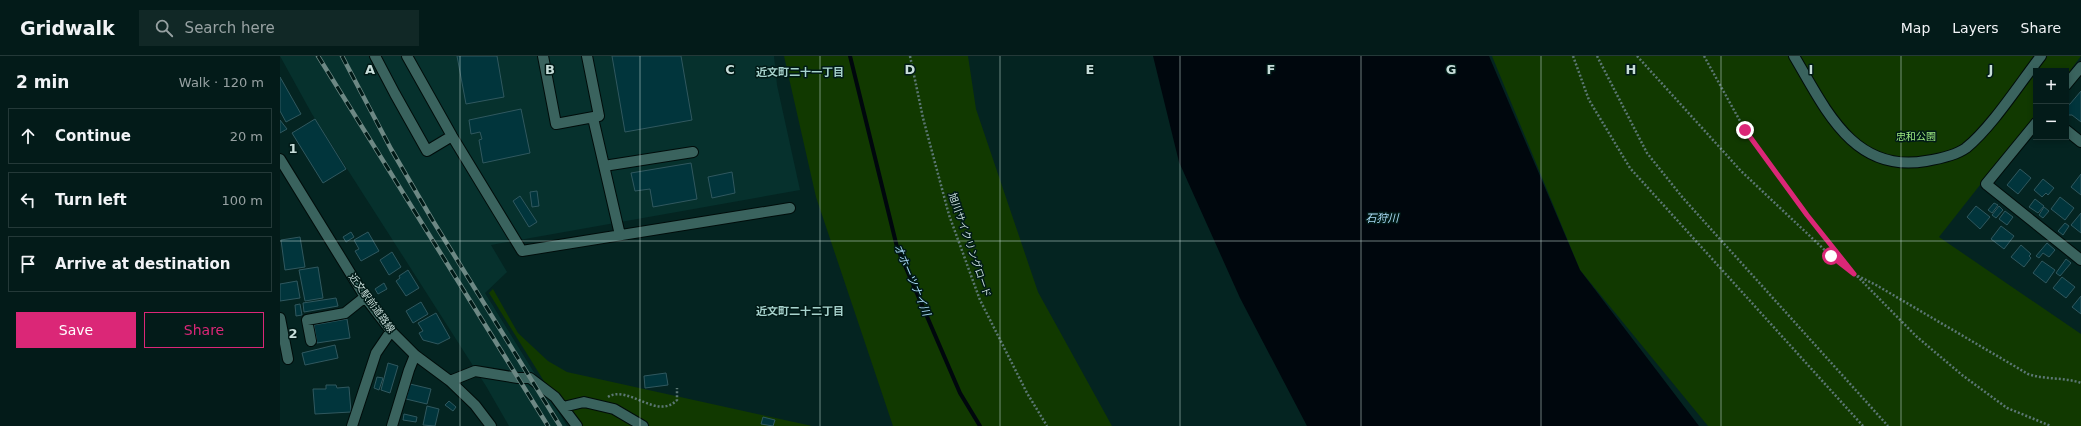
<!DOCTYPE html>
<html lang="en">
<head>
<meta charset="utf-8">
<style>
  :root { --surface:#031b19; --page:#112826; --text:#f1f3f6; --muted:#97a1a2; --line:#243938; --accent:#db2777 }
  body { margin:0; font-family:"DejaVu Sans","Noto Sans JP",sans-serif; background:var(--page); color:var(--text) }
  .controls { position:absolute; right:12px; top:12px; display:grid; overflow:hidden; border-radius:0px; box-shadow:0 2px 6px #0003 }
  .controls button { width:36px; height:36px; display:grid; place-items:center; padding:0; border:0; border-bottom:1px solid var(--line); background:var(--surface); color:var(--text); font:20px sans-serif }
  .stop { position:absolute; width:12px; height:12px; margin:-9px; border:3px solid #db2777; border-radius:50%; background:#fff }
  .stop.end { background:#db2777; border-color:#fff; box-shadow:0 1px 4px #0008 }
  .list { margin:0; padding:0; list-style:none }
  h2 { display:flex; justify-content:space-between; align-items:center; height:52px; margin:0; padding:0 16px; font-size:17px }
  h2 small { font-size:13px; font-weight:400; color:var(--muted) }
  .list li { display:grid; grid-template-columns:26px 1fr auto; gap:12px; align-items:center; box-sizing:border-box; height:56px; margin:0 8px 8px; padding:0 8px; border:1px solid var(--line); border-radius:0px }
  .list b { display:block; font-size:15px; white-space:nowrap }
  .list em { font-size:13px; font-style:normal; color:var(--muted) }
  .actions { display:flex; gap:8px; padding:12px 16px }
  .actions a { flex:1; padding:9px 0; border:1px solid var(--accent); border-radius:0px; text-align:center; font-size:14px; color:var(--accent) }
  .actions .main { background:var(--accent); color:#fff }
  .icon { flex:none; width:22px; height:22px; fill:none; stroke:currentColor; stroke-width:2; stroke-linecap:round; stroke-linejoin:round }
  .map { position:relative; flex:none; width:1801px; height:370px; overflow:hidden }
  header { display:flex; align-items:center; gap:24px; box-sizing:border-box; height:56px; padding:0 20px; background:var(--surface); border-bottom:1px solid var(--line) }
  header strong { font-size:19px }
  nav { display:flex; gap:22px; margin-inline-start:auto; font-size:14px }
  .search { width:280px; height:36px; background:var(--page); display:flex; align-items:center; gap:10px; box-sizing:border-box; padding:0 14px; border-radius:0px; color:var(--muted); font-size:15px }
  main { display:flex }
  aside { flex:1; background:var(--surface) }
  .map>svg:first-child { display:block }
  .built { fill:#06312d }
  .green { fill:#113900 }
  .water { fill:#00070d }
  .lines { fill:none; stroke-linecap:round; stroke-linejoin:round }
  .stream { stroke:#00070d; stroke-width:4 }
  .building { fill:#01353c; stroke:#30585f }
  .minor-casing { stroke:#000c0a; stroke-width:12 }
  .path { stroke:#5c7774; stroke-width:2.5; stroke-dasharray:2 2; stroke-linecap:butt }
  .minor { stroke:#3a635e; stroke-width:10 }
  .rail-casing { stroke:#6d8884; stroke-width:4.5 }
  .rail { stroke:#001a17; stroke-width:3; stroke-dasharray:9; stroke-linecap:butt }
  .route { stroke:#db2777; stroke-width:5 }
  .grid { fill:none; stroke:#c7ddd9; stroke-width:1; stroke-opacity:0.55 }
  .labels { text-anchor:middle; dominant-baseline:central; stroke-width:3; stroke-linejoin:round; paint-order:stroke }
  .park-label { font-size:10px; fill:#9dea80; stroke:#001a17 }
  .street-label { font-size:10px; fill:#c7ddd9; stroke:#001a17 }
  .neighbourhood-label { font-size:11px; font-weight:bold; fill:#a8d4ce; stroke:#001a17 }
  .water-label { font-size:11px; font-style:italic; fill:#a7d8f3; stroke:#001a17 }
  .grid-label { font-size:13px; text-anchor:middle; font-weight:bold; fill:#c7ddd9; stroke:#001a17; stroke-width:3; stroke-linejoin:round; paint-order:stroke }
</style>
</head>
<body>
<header>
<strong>Gridwalk</strong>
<div class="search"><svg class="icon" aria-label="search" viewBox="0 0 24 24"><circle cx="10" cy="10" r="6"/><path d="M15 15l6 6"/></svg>Search here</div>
<nav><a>Map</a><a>Layers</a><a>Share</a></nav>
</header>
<main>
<aside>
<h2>2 min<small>Walk · 120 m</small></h2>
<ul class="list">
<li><svg class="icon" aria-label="ahead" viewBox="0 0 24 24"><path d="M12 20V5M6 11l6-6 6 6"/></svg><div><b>Continue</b></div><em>20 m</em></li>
<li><svg class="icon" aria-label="left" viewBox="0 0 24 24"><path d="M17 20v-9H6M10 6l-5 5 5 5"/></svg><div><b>Turn left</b></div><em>100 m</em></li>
<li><svg class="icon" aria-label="arrive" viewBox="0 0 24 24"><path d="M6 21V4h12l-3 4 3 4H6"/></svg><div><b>Arrive at destination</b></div></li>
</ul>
<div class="actions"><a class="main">Save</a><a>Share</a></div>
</aside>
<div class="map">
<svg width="1801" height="370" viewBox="0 0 1801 370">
  <rect width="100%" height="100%" fill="#042421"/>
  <path class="built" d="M0,0H494L497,29L520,134L211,189L227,216L205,237L287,370H229L206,330L32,58Z"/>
  <path class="green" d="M504,0H688L696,53L758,236L832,370H613L536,141Z
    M1212,0H1801L1786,20V15H1756V58L1659,181L1801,278V370H1428L1300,214Z
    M213,233L238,277L268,305L287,316L532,370H292L209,237Z"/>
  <path class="water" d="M873,0H1209L1300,214L1419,370H1027L960,242L899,106Z"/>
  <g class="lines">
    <path class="stream" d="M570,0L617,191L680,337L700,370"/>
  </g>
  <path class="building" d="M177,0H217L224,41L186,48Z
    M332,0H401L412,64L345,76Z
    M0,21L21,58L6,66L0,55Z
    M1801,35V66L1792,59H1786V49L1790,48Z
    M241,53L250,97L203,107L199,84L202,83L200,76L191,78L189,64Z
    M35,63L66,113L43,127L12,77Z
    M0,64L7,73L0,77Z
    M411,107L417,143L373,151L370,133L355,135L351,117Z
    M1740,113L1751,122L1738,138L1727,129Z
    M452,116L455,137L432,142L428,121Z
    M1801,118V139L1791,131Z
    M1763,123L1774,132L1768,139L1766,137L1762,141L1754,134Z
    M257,135L259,150L252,151L250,136Z
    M240,140L257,166L249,171L233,145Z
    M1780,141L1794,152L1785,164L1771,153Z
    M1755,143L1764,150L1758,157L1749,151Z
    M1714,147L1718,149L1712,157L1708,154Z
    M1696,150L1710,161L1700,173L1687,161Z
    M1719,150L1723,154L1716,162L1712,159Z
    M1764,151L1769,155L1763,162L1759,159Z
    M1725,155L1733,161L1727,169L1719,163Z
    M1801,157V177L1791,169Z
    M1785,167L1789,170L1783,179L1778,175Z
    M1721,170L1734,180L1724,193L1711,183Z
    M71,176L74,181L66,186L63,181Z
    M88,176L99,195L81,205L75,195L79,193L74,184Z
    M20,181L25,211L5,214L1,184Z
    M1767,187L1775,194L1769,201L1763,197L1759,202L1756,200Z
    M1741,189L1751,198L1749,200L1751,202L1744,211L1731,201Z
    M112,196L121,211L109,219L100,204Z
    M1786,203L1791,207L1780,220L1776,217Z
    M1762,205L1775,214L1766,227L1753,217Z
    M38,211L43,242L25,245L19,214Z
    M128,214L139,232L126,240L116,225L120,222L119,220Z
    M1782,221L1795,231L1786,242L1773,232Z
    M17,225L20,242L0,245V228Z
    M104,227L107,233L98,238L95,233Z
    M1801,240V258L1792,251Z
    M56,242L58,250L24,256L23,247Z
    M141,246L148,258L133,267L126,255Z
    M20,248L22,259L16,260L15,249Z
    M156,257L170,282L158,288L143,284L139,277L143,275L138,267Z
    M67,263L70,282L37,287L34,269Z
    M55,289L58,302L25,309L22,297Z
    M108,307L118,310L110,337L101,334Z
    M386,317L388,329L365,332L364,320Z
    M97,321L103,322L99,334L94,332Z
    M130,328L151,333L147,348L126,343Z
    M46,329H56L57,332L69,331L71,356L35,358L33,333H46Z
    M169,345L176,351L173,355L165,349Z
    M147,350L159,353L155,370L143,369Z
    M124,358L137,361L136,366L123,364Z
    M483,361L495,364L493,370L481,368Z"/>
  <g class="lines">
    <defs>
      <path id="minor" d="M95,0L115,38L147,95L172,80
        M127,0L172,80L242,195L510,152
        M263,0L276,68L319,60L307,0
        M1514,0C1545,52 1573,118 1646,105C1658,103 1675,100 1686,92C1712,71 1740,27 1761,0
        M1786,29L1801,11
        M313,62L340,179
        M1756,67L1706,128L1801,204
        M1786,74L1801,86
        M0,103L85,241L111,275L135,299L170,325L195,349L211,370
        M324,110L413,96
        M0,262L8,303
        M31,285L27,264L65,257L85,241
        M170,325L195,315L238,322H250L275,341L297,370
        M283,351L304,346L334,353L363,370
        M72,370L96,297L111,275
        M112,370L129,314L135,299"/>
    </defs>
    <use href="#minor" class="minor-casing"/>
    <path class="path" d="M630,0L643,62L669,159L700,244L747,337L767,370
      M1293,0L1309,44L1350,112L1583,370
      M1317,0L1367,97L1403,142L1608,370
      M1357,0L1461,115L1551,200L1574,218L1596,229L1748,318C1766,324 1784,321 1801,327
      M1424,0L1465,74L1527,159L1571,213
      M1577,220L1636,280L1682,319L1727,352L1771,370
      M328,341C348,328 377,365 397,344V332"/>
    <use href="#minor" class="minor"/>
    <defs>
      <path id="rail" d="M38,0L268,370
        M62,0L111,93L153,165L280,370"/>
    </defs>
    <use href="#rail" class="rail-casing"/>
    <use href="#rail" class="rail"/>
  </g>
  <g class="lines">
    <path class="route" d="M1465,74L1527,159L1574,218L1551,200"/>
  </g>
  <path class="grid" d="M180,0V370M360,0V370M540,0V370M720,0V370M900,0V370M1081,0V370M1261,0V370M1441,0V370M1621,0V370M0,185H1801"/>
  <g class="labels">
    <g class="park-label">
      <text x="1636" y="80">忠和公園</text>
    </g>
    <g class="street-label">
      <text transform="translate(690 189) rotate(71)">旭川サイクリングロード</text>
      <text transform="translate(92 247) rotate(54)">近文駅前道路線</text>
    </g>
    <g class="neighbourhood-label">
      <text x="520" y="16">近文町二十一丁目</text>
      <text x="520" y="255">近文町二十二丁目</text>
    </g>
    <g class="water-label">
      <text x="1102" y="162">石狩川</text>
      <text transform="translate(632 224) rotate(67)">オホーツナイ川</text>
    </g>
  </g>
  <g class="grid-label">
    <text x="90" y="18">A</text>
    <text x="270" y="18">B</text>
    <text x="450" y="18">C</text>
    <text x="630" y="18">D</text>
    <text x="810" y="18">E</text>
    <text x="991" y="18">F</text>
    <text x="1171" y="18">G</text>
    <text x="1351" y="18">H</text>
    <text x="1531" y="18">I</text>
    <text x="1711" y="18">J</text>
    <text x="13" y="97">1</text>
    <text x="13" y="282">2</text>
  </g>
</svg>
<div class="controls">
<button>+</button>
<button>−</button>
</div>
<div class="stop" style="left:1551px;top:200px"></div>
<div class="stop end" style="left:1465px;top:74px"></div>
</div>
</main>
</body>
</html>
